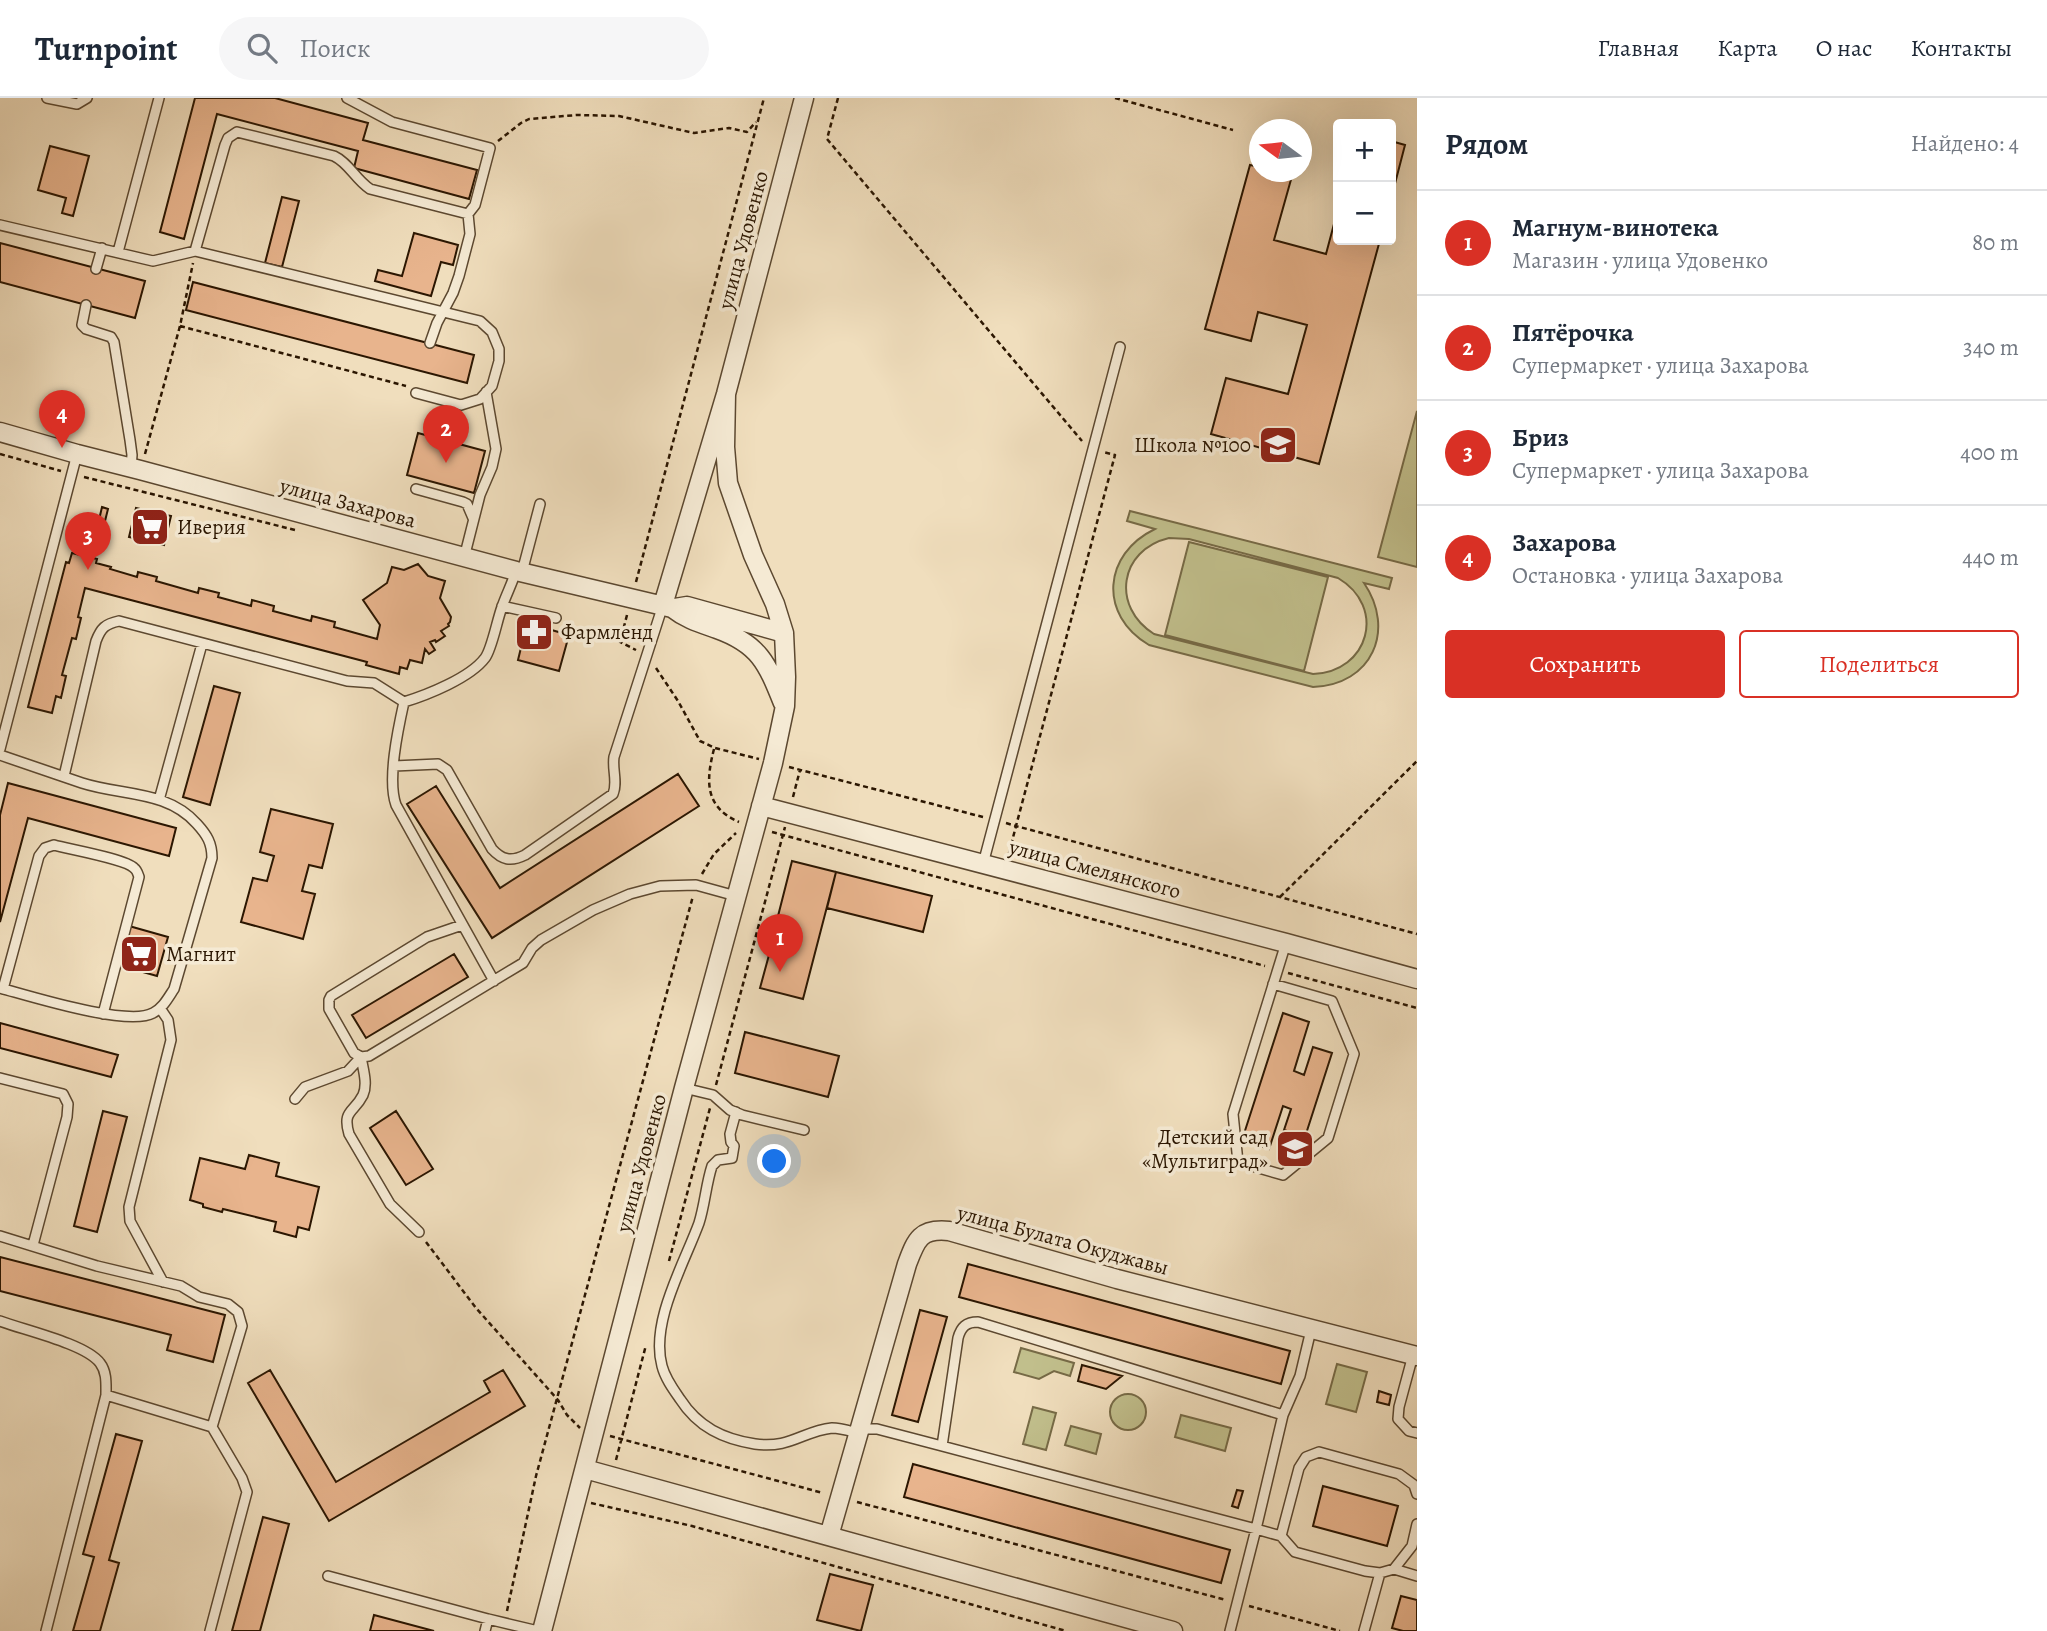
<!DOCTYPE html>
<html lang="ru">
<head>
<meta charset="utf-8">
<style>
  :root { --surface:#fff; --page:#f6f6f7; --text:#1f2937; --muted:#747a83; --line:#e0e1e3; --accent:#d93025 }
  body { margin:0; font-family:Alegreya,serif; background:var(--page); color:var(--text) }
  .controls { position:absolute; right:21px; top:21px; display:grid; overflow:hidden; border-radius:7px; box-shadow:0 7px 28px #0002 }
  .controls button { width:63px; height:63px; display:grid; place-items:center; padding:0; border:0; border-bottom:2px solid var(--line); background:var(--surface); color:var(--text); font:35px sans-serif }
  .compass { position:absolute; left:1249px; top:21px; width:63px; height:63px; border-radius:50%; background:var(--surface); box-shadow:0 7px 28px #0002; rotate:285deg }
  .you { position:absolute; left:775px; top:1064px; width:24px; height:24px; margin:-18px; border:5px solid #fff; border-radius:50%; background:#1a73e8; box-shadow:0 0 0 10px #1a73e833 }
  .badge { display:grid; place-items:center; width:46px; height:46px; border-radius:50%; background:var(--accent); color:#fff; font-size:23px; font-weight:700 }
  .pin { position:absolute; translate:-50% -58px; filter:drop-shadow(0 2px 4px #0008) }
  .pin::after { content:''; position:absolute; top:37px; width:24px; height:21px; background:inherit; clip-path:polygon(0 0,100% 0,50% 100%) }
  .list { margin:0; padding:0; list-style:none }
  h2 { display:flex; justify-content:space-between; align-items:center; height:91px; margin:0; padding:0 28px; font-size:30px }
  h2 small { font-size:23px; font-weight:400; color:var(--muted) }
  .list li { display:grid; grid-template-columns:46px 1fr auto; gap:21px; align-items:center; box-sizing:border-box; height:105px; padding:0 28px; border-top:2px solid var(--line) }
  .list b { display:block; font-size:26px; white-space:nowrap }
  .list p { margin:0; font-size:23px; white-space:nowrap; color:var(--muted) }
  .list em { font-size:23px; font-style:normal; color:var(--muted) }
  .actions { display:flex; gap:14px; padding:21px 28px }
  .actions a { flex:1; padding:16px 0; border:2px solid var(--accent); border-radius:7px; text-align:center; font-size:24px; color:var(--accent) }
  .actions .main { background:var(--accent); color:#fff }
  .icon { flex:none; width:38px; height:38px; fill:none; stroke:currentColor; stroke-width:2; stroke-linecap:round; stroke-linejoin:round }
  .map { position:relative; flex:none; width:1417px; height:1533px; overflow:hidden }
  header { display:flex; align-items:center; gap:42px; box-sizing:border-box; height:98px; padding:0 35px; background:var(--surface); border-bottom:2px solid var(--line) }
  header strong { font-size:33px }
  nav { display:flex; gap:38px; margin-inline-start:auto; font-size:24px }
  .search { width:490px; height:63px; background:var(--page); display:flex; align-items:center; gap:18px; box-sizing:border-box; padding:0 24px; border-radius:38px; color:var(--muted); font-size:26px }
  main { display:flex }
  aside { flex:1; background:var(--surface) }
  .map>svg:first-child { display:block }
  .green { fill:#c1bf8c; stroke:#766a46; stroke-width:2; fill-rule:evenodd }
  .building { fill:#e8b48d; stroke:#2b1601; stroke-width:2 }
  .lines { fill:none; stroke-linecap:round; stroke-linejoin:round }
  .lane-casing { stroke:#5c4830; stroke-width:12 }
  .street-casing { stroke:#5c4830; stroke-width:21 }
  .path { stroke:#2b1601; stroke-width:2.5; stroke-dasharray:5 3.5; stroke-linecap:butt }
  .lane { stroke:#f5ead4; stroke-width:9 }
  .street { stroke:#f5ead4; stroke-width:18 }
  .labels { text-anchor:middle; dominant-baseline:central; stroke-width:7; stroke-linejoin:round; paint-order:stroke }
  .street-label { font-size:21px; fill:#2b1601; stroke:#f5ead4 }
  .poi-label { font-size:21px; fill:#2b1601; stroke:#f5ead4; text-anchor:start }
</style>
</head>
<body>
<header>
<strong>Turnpoint</strong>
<div class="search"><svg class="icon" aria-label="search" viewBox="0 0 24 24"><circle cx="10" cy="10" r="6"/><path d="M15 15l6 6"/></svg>Поиск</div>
<nav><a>Главная</a><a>Карта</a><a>О нас</a><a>Контакты</a></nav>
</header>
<main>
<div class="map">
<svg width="1417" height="1533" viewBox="0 0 1417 1533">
  <rect width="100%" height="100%" fill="#f0debd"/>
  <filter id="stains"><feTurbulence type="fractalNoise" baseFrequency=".00286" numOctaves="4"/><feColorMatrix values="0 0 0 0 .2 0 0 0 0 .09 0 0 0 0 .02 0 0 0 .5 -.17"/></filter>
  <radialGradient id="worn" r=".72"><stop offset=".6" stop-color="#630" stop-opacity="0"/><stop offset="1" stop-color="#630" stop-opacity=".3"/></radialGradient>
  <path class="green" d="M1417,313V469L1378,459Z
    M1130,413L1392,480L1389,491L1364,485C1396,532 1372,587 1313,589L1149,547C1098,517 1103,456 1155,431L1127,423ZM1169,440L1189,441L1338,480C1387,509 1369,574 1313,576L1154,536C1111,509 1119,452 1169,440Z
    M1189,444L1328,479L1304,573L1165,537Z
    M1021,1250L1074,1265L1070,1278L1054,1273L1039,1281L1014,1274Z
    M1337,1266L1367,1274L1356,1314L1326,1306Z
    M1110 1314a18 18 0 1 1 36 0a18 18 0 1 1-36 0Z
    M1033,1309L1056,1315L1046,1352L1023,1346Z
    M1181,1317L1231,1330L1225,1353L1175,1339Z
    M1071,1328L1101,1336L1096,1356L1065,1347Z"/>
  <path class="building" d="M195,0H275L368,25L363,42L477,72L469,101L354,70L358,53L217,16L184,141L160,134Z
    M1391,43L1405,47L1391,101Z
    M50,48L89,58L73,118L62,115L66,100L38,92Z
    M1250,67L1260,69V74H1275L1292,78L1274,142L1326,156L1338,111V142H1380L1319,366L1211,336L1226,280L1288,296L1307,227L1258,214L1251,243L1205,231Z
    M282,99L299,103L282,169L265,165Z
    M414,135L458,147L453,167L441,164L431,198L375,183L378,172L402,178Z
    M0,145L145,183L135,220L0,184Z
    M193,184L474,257L467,285L186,212Z
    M418,335L485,353L474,395L407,377Z
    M102,409L108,411L105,423L99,422Z
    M136,410L171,418L164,447L129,439Z
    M72,455L97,461L96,465L111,469L110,471L137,479L138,474L157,479L156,483L198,495L199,490L219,495L218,499L251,508L252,502L274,508L273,513L311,523L312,518L335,524L334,529L377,541L380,527L363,502L387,485L392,469L404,472L418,466L428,478L445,483L440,500L451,519L450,524L448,526L449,528L441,533L445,538L436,544L435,542L430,544L435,552L429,556L425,551L422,565L410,562L407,571L400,569L399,576L366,567L367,564L85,490L78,519L81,520L76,541L72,540L62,577L66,578L61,600L56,598L52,615L28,609L66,464L69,465Z
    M527,525L569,537L559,573L518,562Z
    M214,588L240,595L210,707L183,699Z
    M678,676L699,708L492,840L407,706L436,688L500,790Z
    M8,685L176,730L169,758L28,720L0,824V717Z
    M271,711L333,726L322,770L309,767L302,793L315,796L303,841L241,824L253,780L267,783L274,758L260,754Z
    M792,763L836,774L803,901L760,890L769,857L772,858L781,823L777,822Z
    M836,774L932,798L923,834L827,810Z
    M129,828L168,839L157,878L118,867Z
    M454,856L468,879L366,940L352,917Z
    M1283,915L1309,924L1294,973L1304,977L1313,949L1332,955L1305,1039L1284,1032L1291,1011L1283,1008L1269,1051L1242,1042Z
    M0,925L118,957L111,979L0,950Z
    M745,934L839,958L828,999L735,975Z
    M103,1013L127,1019L97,1134L74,1128Z
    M396,1013L433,1071L406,1087L370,1030Z
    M249,1057L279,1065L276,1078L319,1089L309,1132L298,1129L296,1139L274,1133L276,1124L223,1111L222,1114L203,1109V1106L190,1102L200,1060L245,1071Z
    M0,1159L225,1217L213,1264L167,1252L171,1237L0,1193Z
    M968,1166L1290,1253L1281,1286L959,1199Z
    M920,1212L947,1219L918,1324L892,1317Z
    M1082,1267L1122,1278L1106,1291L1078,1283Z
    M270,1272L336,1384L490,1294L484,1283L503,1272L525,1308L329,1423L248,1285Z
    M1379,1293L1391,1297L1389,1307L1377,1304Z
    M116,1336L142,1343L109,1462L119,1465L100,1533H73L94,1459L83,1456Z
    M913,1366L1230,1452L1221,1485L904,1399Z
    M1323,1388L1398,1408L1387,1448L1313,1428Z
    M1237,1392L1243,1393L1238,1410L1232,1408Z
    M263,1419L289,1426L260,1533H232Z
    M830,1476L873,1487L861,1533L817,1522Z
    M1401,1498L1417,1502V1533H1403L1392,1530Z
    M374,1517L434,1533H370Z"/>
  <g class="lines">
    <defs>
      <path id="lane" d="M47,0L77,6L87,0
        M0,127L153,163L195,153L480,223L492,234L499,251V263L492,288L480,301L461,307L416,295
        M195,153L225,47L228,40L237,34L334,58C349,65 355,81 370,91L468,116L475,107L490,50L392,24L347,0
        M118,154L159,0
        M96,171L102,150
        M86,207L82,227L86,231L111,239L114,244L130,342L132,357L131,370
        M430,245L437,225L453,195L459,178L470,136L468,116
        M416,391L463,404L467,406L473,420
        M464,460L480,397L492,369L496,351L486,294
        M522,474L540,406
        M502,508L556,520
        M404,604C427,597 470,580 485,560C492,551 497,522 502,509C506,497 512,486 516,473
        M0,651L77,356
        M0,657C27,666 55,676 82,685C122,698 167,692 197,726C207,737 212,745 212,760L174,891C168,900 163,910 153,915C128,929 30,898 0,890
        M394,668L438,666L447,672L492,751C502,762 511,764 525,757L613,696C618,684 612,672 614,659L663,507
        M64,678L96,543C101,530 105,526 119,523L347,583L374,585L404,604C398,631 387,682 396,707L494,883
        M159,702L202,546
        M983,766L1120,249
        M462,827L427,839L331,898L329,902V911L354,955L361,959L369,958L523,865L532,850L541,842L593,812L630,796L660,788L696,787L736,798
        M1273,886L1332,903L1354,956L1328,1040L1283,1077L1238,1064L1233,1016L1286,845
        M3,891L39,758L45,750L54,747C68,751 126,761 134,770C137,772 138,776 139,779L103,916
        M160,910L168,922L171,942L129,1109L130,1123L163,1184
        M361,959C363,971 368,986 363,997C354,1015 342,1012 349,1036L390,1106L419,1134
        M0,980L63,996L68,1006L67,1019L33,1147
        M684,990L713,997L730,1012L742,1017L804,1032
        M295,1001L305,989L348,973L361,959
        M736,1014L730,1036L731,1044L734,1048L732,1060L718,1062L712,1068C706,1086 705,1106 699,1125C684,1166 650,1224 662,1268C665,1280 673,1291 680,1301C698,1329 723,1341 755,1346C790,1351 803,1333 832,1330C841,1330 850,1333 858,1335L867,1331H877L942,1348
        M0,1138L97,1168L181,1188L199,1199L228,1206L238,1214L242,1228L212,1329
        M0,1223C24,1232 86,1246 100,1265C107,1274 106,1286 106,1297L46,1533
        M1413,1257L1399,1309L1398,1321L1409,1333L1417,1335
        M106,1297L212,1329L242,1380L247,1394L210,1533
        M1283,1317L978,1224C966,1224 961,1229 958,1240L942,1348L1256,1431L1283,1317L1300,1278L1311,1232
        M1281,1438L1299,1370L1306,1359L1319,1354L1399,1376L1414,1387L1417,1396
        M1394,1471L1412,1448L1417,1426
        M328,1478L488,1521
        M485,1533L488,1521L538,1533
        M1230,1533L1256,1431L1281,1438L1295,1454L1365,1473L1380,1475L1394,1471L1417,1478
        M1364,1533L1380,1475"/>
      <path id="street" d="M0,334L77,356L140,372L516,473L672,510C686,521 700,525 717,531C759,546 767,565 783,605
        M663,507L726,296L804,0
        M675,510L687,508L784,535
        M761,708L1286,845L1417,881
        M585,1371L1173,1533
        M829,1438L907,1166C916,1142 920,1130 949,1133L1117,1181L1417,1258
        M542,1533L684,990L773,665L785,608L786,579L784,535L775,506L753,457L728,385L725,349L726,296"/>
    </defs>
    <use href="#lane" class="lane-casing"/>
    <use href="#street" class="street-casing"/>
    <path class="path" d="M838,0L827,41L1082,343
      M1115,0L1233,32
      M498,43L521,25L529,21L577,17L619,18L694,35L729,30L747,34L756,24
      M180,228L406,288
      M0,356L61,373
      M145,356L180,228L193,165
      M84,379L295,432
      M636,484L764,0
      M627,517L620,544L636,552
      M656,570L678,603L700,643L715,650L759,661
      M714,651C706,682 704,709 739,724
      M789,669L983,719
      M793,699L800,672
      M1006,725L1016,728L1115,357L1103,354
      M772,734L1265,868
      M1009,755L1016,728L1417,836
      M702,776L714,756L736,735
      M1280,799L1417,663
      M1288,875L1417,910
      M716,987L785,729
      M426,1144L476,1210L558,1302L567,1317L580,1330
      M669,1163L710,1010
      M610,1338L823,1395
      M616,1362L646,1247
      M857,1404L1226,1502
      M591,1405L692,1428L1066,1533
      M1249,1508L1340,1533
      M507,1513L536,1378L693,798"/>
    <use href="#lane" class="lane"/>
    <use href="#street" class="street"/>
  </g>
  <defs>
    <symbol id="school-square" viewBox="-11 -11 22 22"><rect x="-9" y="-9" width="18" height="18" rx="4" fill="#8f2418" stroke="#f5ead4"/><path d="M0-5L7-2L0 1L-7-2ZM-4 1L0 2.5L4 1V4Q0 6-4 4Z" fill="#fff"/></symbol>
    <symbol id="supermarket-square" viewBox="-11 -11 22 22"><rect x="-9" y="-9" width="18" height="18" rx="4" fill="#8f2418" stroke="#f5ead4"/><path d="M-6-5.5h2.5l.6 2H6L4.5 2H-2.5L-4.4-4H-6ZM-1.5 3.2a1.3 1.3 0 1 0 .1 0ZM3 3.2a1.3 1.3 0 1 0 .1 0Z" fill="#fff"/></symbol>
    <symbol id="pharmacy-square" viewBox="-11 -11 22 22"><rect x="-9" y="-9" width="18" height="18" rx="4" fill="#8f2418" stroke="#f5ead4"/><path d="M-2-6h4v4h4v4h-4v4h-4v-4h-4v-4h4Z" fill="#fff"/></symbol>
  </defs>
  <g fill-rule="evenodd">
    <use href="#school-square" x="1256" y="325" width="44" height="44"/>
    <use href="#supermarket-square" x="128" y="407" width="44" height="44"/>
    <use href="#pharmacy-square" x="512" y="512" width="44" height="44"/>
    <use href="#supermarket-square" x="117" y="834" width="44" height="44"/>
    <use href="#school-square" x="1273" y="1029" width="44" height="44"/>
  </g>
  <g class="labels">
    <g class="street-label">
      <text transform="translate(743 142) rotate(-75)">улица Удовенко</text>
      <text transform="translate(348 405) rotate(15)">улица Захарова</text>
      <text transform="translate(1095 771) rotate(15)">улица Смелянского</text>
      <text transform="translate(641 1065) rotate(-75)">улица Удовенко</text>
      <text transform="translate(1063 1142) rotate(15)">улица Булата Окуджавы</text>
    </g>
    <g class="poi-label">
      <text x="1251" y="347" text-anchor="end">Школа №100</text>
      <text x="177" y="429">Иверия</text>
      <text x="561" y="534">Фармленд</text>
      <text x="166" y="856">Магнит</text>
      <text x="1268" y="1039" text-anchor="end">Детский сад<tspan x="1268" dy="24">«Мультиград»</tspan></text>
    </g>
  </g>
  <rect width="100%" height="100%" filter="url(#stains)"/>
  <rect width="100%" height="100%" fill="url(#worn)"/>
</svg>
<div class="controls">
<button>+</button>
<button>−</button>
</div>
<svg class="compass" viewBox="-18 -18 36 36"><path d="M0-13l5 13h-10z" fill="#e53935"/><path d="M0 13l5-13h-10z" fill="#747a83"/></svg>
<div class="you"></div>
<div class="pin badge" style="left:780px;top:874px">1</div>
<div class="pin badge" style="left:446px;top:365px">2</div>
<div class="pin badge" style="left:88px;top:472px">3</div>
<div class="pin badge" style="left:62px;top:350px">4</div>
</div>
<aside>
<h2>Рядом<small>Найдено: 4</small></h2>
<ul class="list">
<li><span class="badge">1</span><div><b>Магнум-винотека</b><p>Магазин · улица Удовенко</p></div><em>80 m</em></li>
<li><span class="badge">2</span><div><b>Пятёрочка</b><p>Супермаркет · улица Захарова</p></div><em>340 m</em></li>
<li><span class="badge">3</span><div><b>Бриз</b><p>Супермаркет · улица Захарова</p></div><em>400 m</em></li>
<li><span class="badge">4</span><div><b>Захарова</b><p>Остановка · улица Захарова</p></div><em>440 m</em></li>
</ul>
<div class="actions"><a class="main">Сохранить</a><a>Поделиться</a></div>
</aside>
</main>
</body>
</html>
